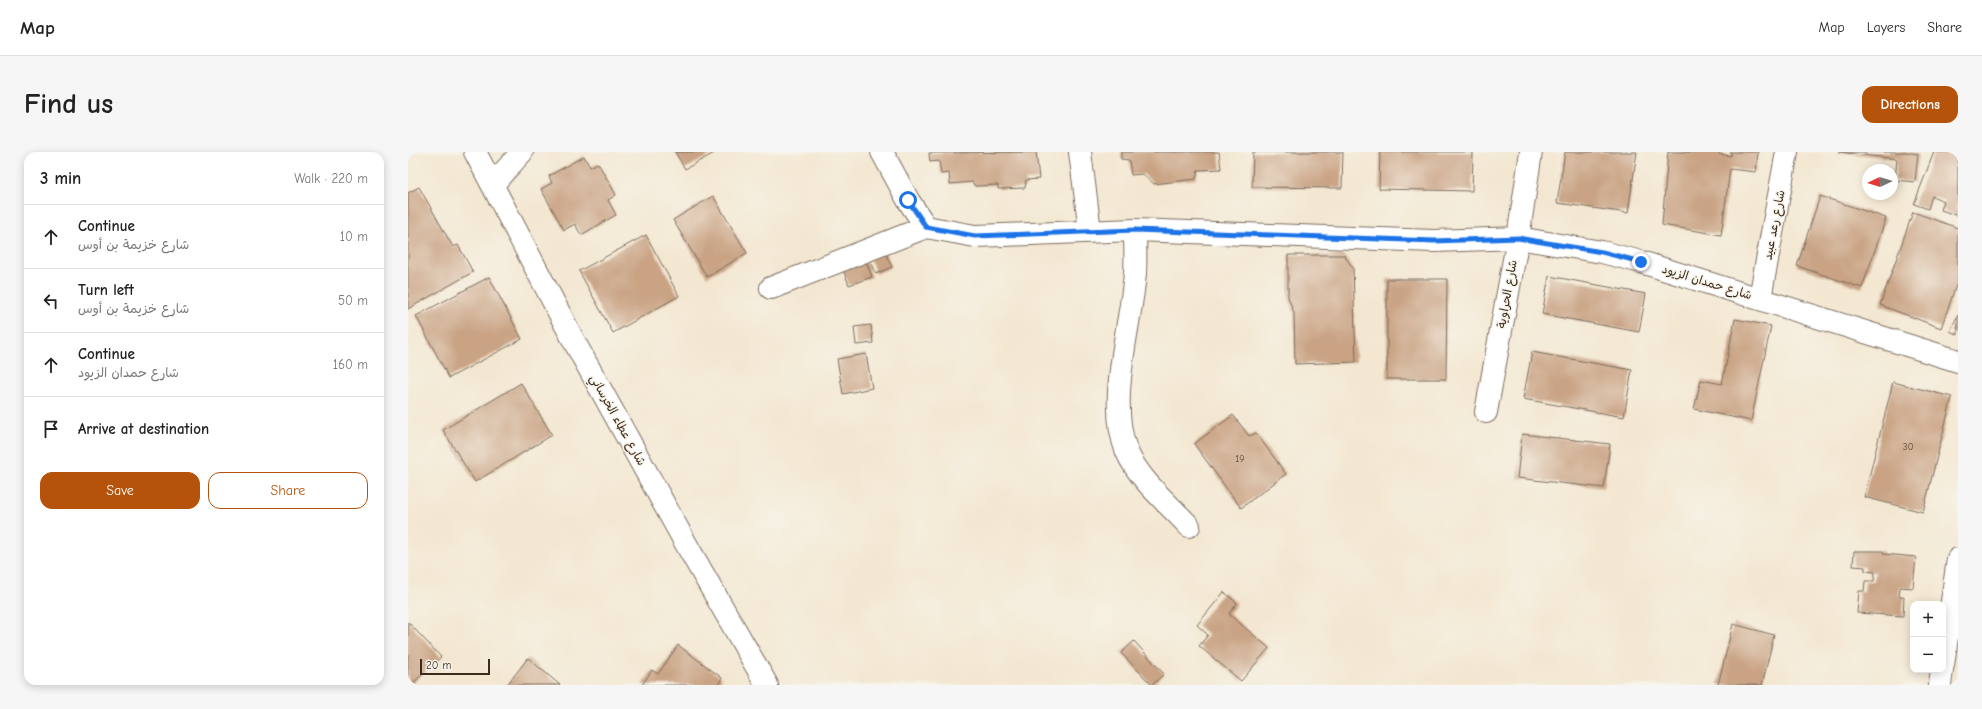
<!DOCTYPE html>
<html lang="en">
<head>
<meta charset="utf-8">
<style>
  :root { --surface:#fff; --page:#f6f6f6; --text:#222; --muted:#767676; --line:#e0e0e0; --accent:#b45309 }
  body { margin:0; font-family:"Comic Neue","Playpen Sans Arabic",sans-serif; background:var(--page); color:var(--text) }
  .controls { position:absolute; right:12px; bottom:12px; display:grid; overflow:hidden; border-radius:8px; box-shadow:0 2px 10px #0003 }
  .controls button { width:36px; height:36px; display:grid; place-items:center; padding:0; border:0; border-bottom:1px solid var(--line); background:var(--surface); color:var(--text); font:20px sans-serif }
  .compass { position:absolute; left:1454px; top:12px; width:36px; height:36px; border-radius:50%; background:var(--surface); box-shadow:0 2px 10px #0003; rotate:266deg }
  .scale { position:absolute; left:12px; bottom:10px; width:70px; box-sizing:border-box; padding-left:4px; border:2px solid #3b2a1e; border-top:0; font-size:11px; line-height:14px; white-space:nowrap; color:#3b2a1e; -webkit-text-stroke:3px #f7f3e8; paint-order:stroke }
  .stop { position:absolute; width:12px; height:12px; margin:-9px; border:3px solid #1a73e8; border-radius:50%; background:#fff }
  .stop.end { background:#1a73e8; border-color:#fff; box-shadow:0 1px 4px #0008 }
  .list { margin:0; padding:0; list-style:none }
  h2 { display:flex; justify-content:space-between; align-items:center; height:52px; margin:0; padding:0 16px; font-size:17px }
  h2 small { font-size:13px; font-weight:400; color:var(--muted) }
  .list li { display:grid; grid-template-columns:26px 1fr auto; gap:12px; align-items:center; box-sizing:border-box; height:64px; padding:0 16px; border-top:1px solid var(--line) }
  .list b { display:block; font-size:15px; white-space:nowrap }
  .list p { margin:0; font-size:13px; white-space:nowrap; color:var(--muted) }
  .list em { font-size:13px; font-style:normal; color:var(--muted) }
  .actions { display:flex; gap:8px; padding:12px 16px }
  .actions a { flex:1; padding:9px 0; border:1px solid var(--accent); border-radius:12px; text-align:center; font-size:14px; color:var(--accent) }
  .actions .main { background:var(--accent); color:#fff }
  .icon { flex:none; width:22px; height:22px; fill:none; stroke:currentColor; stroke-width:2; stroke-linecap:round; stroke-linejoin:round }
  .map { position:relative; flex:none; width:1550px; height:533px; overflow:hidden; border-radius:12px }
  header { display:flex; align-items:center; gap:24px; box-sizing:border-box; height:56px; padding:0 20px; background:var(--surface); border-bottom:1px solid var(--line) }
  header strong { font-size:19px }
  nav { display:flex; gap:22px; margin-inline-start:auto; font-size:14px }
  .intro { display:flex; align-items:center; justify-content:space-between; box-sizing:border-box; height:96px; padding:0 24px }
  h1 { margin:0; font-size:28px }
  .button { padding:10px 18px; border-radius:12px; background:var(--accent); color:#fff; font-size:14px; font-weight:700 }
  main { display:flex; gap:24px; padding:0 24px }
  aside { flex:1; background:var(--surface); border-radius:12px; box-shadow:0 2px 10px #0003 }
  .map>svg:first-child { display:block }
  .building { fill:#c9a384 }
  .lines { fill:none; stroke-linecap:round; stroke-linejoin:round }
  .minor-casing { stroke:#7b6c5d; stroke-width:24 }
  .minor { stroke:#fff; stroke-width:22 }
  .route { stroke:#1a73e8; stroke-width:5 }
  .labels { text-anchor:middle; dominant-baseline:central; stroke-width:3; stroke-linejoin:round; paint-order:stroke }
  .number-label { font-size:10px; fill:#5e4838 }
  .street-label { font-size:12px; fill:#3b2a1e; stroke:#f7f3e8 }
</style>
</head>
<body>
<header>
<strong>Map</strong>
<nav><a>Map</a><a>Layers</a><a>Share</a></nav>
</header>
<div class="intro"><h1>Find us</h1><a class="button">Directions</a></div>
<main>
<aside>
<h2>3 min<small>Walk · 220 m</small></h2>
<ul class="list">
<li><svg class="icon" aria-label="ahead" viewBox="0 0 24 24"><path d="M12 20V5M6 11l6-6 6 6"/></svg><div><b>Continue</b><p>شارع خزيمة بن أوس</p></div><em>10 m</em></li>
<li><svg class="icon" aria-label="left" viewBox="0 0 24 24"><path d="M17 20v-9H6M10 6l-5 5 5 5"/></svg><div><b>Turn left</b><p>شارع خزيمة بن أوس</p></div><em>50 m</em></li>
<li><svg class="icon" aria-label="ahead" viewBox="0 0 24 24"><path d="M12 20V5M6 11l6-6 6 6"/></svg><div><b>Continue</b><p>شارع حمدان الزيود</p></div><em>160 m</em></li>
<li><svg class="icon" aria-label="arrive" viewBox="0 0 24 24"><path d="M6 21V4h12l-3 4 3 4H6"/></svg><div><b>Arrive at destination</b></div></li>
</ul>
<div class="actions"><a class="main">Save</a><a>Share</a></div>
</aside>
<div class="map">
<svg width="1550" height="533" viewBox="0 0 1550 533">
  <rect width="100%" height="100%" fill="#f7f3e8"/>
  <filter id="ink" filterUnits="userSpaceOnUse"><feTurbulence type="fractalNoise" baseFrequency=".025" numOctaves="2"/><feDisplacementMap in="SourceGraphic" scale="8" xChannelSelector="R" yChannelSelector="G"/><feConvolveMatrix kernelMatrix="1 2 1 2 8 2 1 2 1" color-interpolation-filters="sRGB"/></filter>
  <filter id="wash" filterUnits="userSpaceOnUse"><feTurbulence type="fractalNoise" baseFrequency=".012" numOctaves="4" result="noise"/><feDisplacementMap in="SourceGraphic" scale="16" xChannelSelector="R" yChannelSelector="G"/><feGaussianBlur stdDeviation="0.9" result="paint"/><feColorMatrix in="noise" values="0 0 0 0 0 0 0 0 0 0 0 0 0 0 0 0 0 1.4 0 .05"/><feComposite in="paint" operator="in"/></filter>
  <g filter="url(#wash)">
    <rect width="100%" height="100%" fill="#f3e7d1"/>
    <g id="blocks">
      <path class="building" d="M267,0H308L277,17Z
        M628,0L631,27L618,28L617,36L590,37V33L567,34L564,30L542,32L541,21L533,22L531,9L522,10L521,1Z
        M713,0H811L813,17L790,18L788,27L746,32L735,22L723,23L721,8L713,7Z
        M845,0H935L934,36L844,35Z
        M972,0H1065L1064,39L971,37Z
        M1157,0H1229L1220,61L1149,51Z
        M1260,0H1311V2L1323,4V0H1350L1348,20L1322,17L1313,83L1254,73Z
        M1430,0H1498L1510,2L1507,30L1487,28L1489,7Z
        M1526,0H1550V64L1533,58L1536,49L1524,44L1520,57L1506,52Z
        M176,4L182,15L190,11L208,43L200,48L208,63L173,83L167,72L156,78L133,37L144,31L141,24Z
        M11,35L45,95L50,93L65,120L0,157V41Z
        M305,44L339,101L299,125L265,68Z
        M1412,44L1478,66L1454,136L1389,114Z
        M1505,60L1550,76V128L1533,176L1472,153Z
        M238,83L271,144L205,181L171,119Z
        M477,100L484,115L468,122L462,107Z
        M880,103H936L945,116L948,210L887,212L886,161L880,145Z
        M458,109L464,125L441,133L435,117Z
        M1141,124L1238,142L1231,180L1134,162Z
        M81,125L114,187L41,226L8,164Z
        M979,127H1039L1038,227H979Z
        M1550,163V183L1542,179Z
        M1327,167L1363,174L1343,269L1286,257L1293,228L1314,232Z
        M463,173L465,191L448,193L446,175Z
        M1124,200L1224,218L1216,265L1115,247Z
        M458,202L464,236L435,242L429,207Z
        M1485,230L1544,245L1515,360L1456,345Z
        M113,231L144,283L67,330L35,278Z
        M825,263L841,284L848,281L878,322L833,356L786,292Z
        M1114,282L1202,292L1196,336L1109,326Z
        M1446,399H1475L1476,402L1508,405L1505,436L1492,435L1491,445H1496L1495,464L1449,461L1451,439H1456L1457,429H1466L1467,420L1457,419V415L1445,414Z
        M816,440L829,451L821,462L861,496L833,529L791,494L800,483L789,473Z
        M0,470L33,505L3,533H0Z
        M1325,472L1366,483L1354,533H1310Z
        M726,489L756,522L744,533L713,501Z
        M270,493L314,526L310,533H234L244,518L250,522Z
        M120,506L152,533H99Z"/>
    </g>
  </g>
  <g filter="url(#ink)">
    <use href="#blocks" fill-opacity="0" stroke="#7b6c5d" stroke-width="1"/>
    <g class="lines">
      <defs>
        <path id="minor" d="M67,0L167,191L282,399L359,533
          M474,0L500,48L518,75L567,84L727,78L1026,89L1110,86L1194,100L1233,110L1550,209
          M672,0L682,79
          M85,32L114,0
          M727,78C727,92 728,107 727,121C723,174 698,250 719,300C732,329 760,351 781,374
          M363,136L518,75
          M1352,146L1379,0
          M1078,260L1110,86L1123,0
          M1535,513L1550,407
          M1532,533L1534,518"/>
      </defs>
      <use href="#minor" class="minor-casing"/>
      <use href="#minor" class="minor"/>
    </g>
  </g>
  <g class="lines" filter="url(#ink)">
    <path class="route" d="M500,48L518,75L567,84L727,78L1026,89L1110,86L1194,100L1233,110"/>
  </g>
  <g class="labels">
    <g class="number-label">
      <text x="1500" y="295">30</text>
      <text x="832" y="307">19</text>
    </g>
    <g class="street-label">
      <text transform="translate(1366 73) rotate(-79)">شارع رعد عبيد</text>
      <text transform="translate(1299 130) rotate(17)">شارع حمدان الزيود</text>
      <text transform="translate(1099 142) rotate(-80)">شارع الحراوية</text>
      <text transform="translate(210 268) rotate(61)">شارع عطاء الخرساني</text>
    </g>
  </g>
</svg>
<div class="controls">
<button>+</button>
<button>−</button>
</div>
<svg class="compass" viewBox="-18 -18 36 36"><path d="M0-13l5 13h-10z" fill="#e53935"/><path d="M0 13l5-13h-10z" fill="#767676"/></svg>
<div class="scale">20 m</div>
<div class="stop" style="left:500px;top:48px"></div>
<div class="stop end" style="left:1233px;top:110px"></div>
</div>
</main>
</body>
</html>
